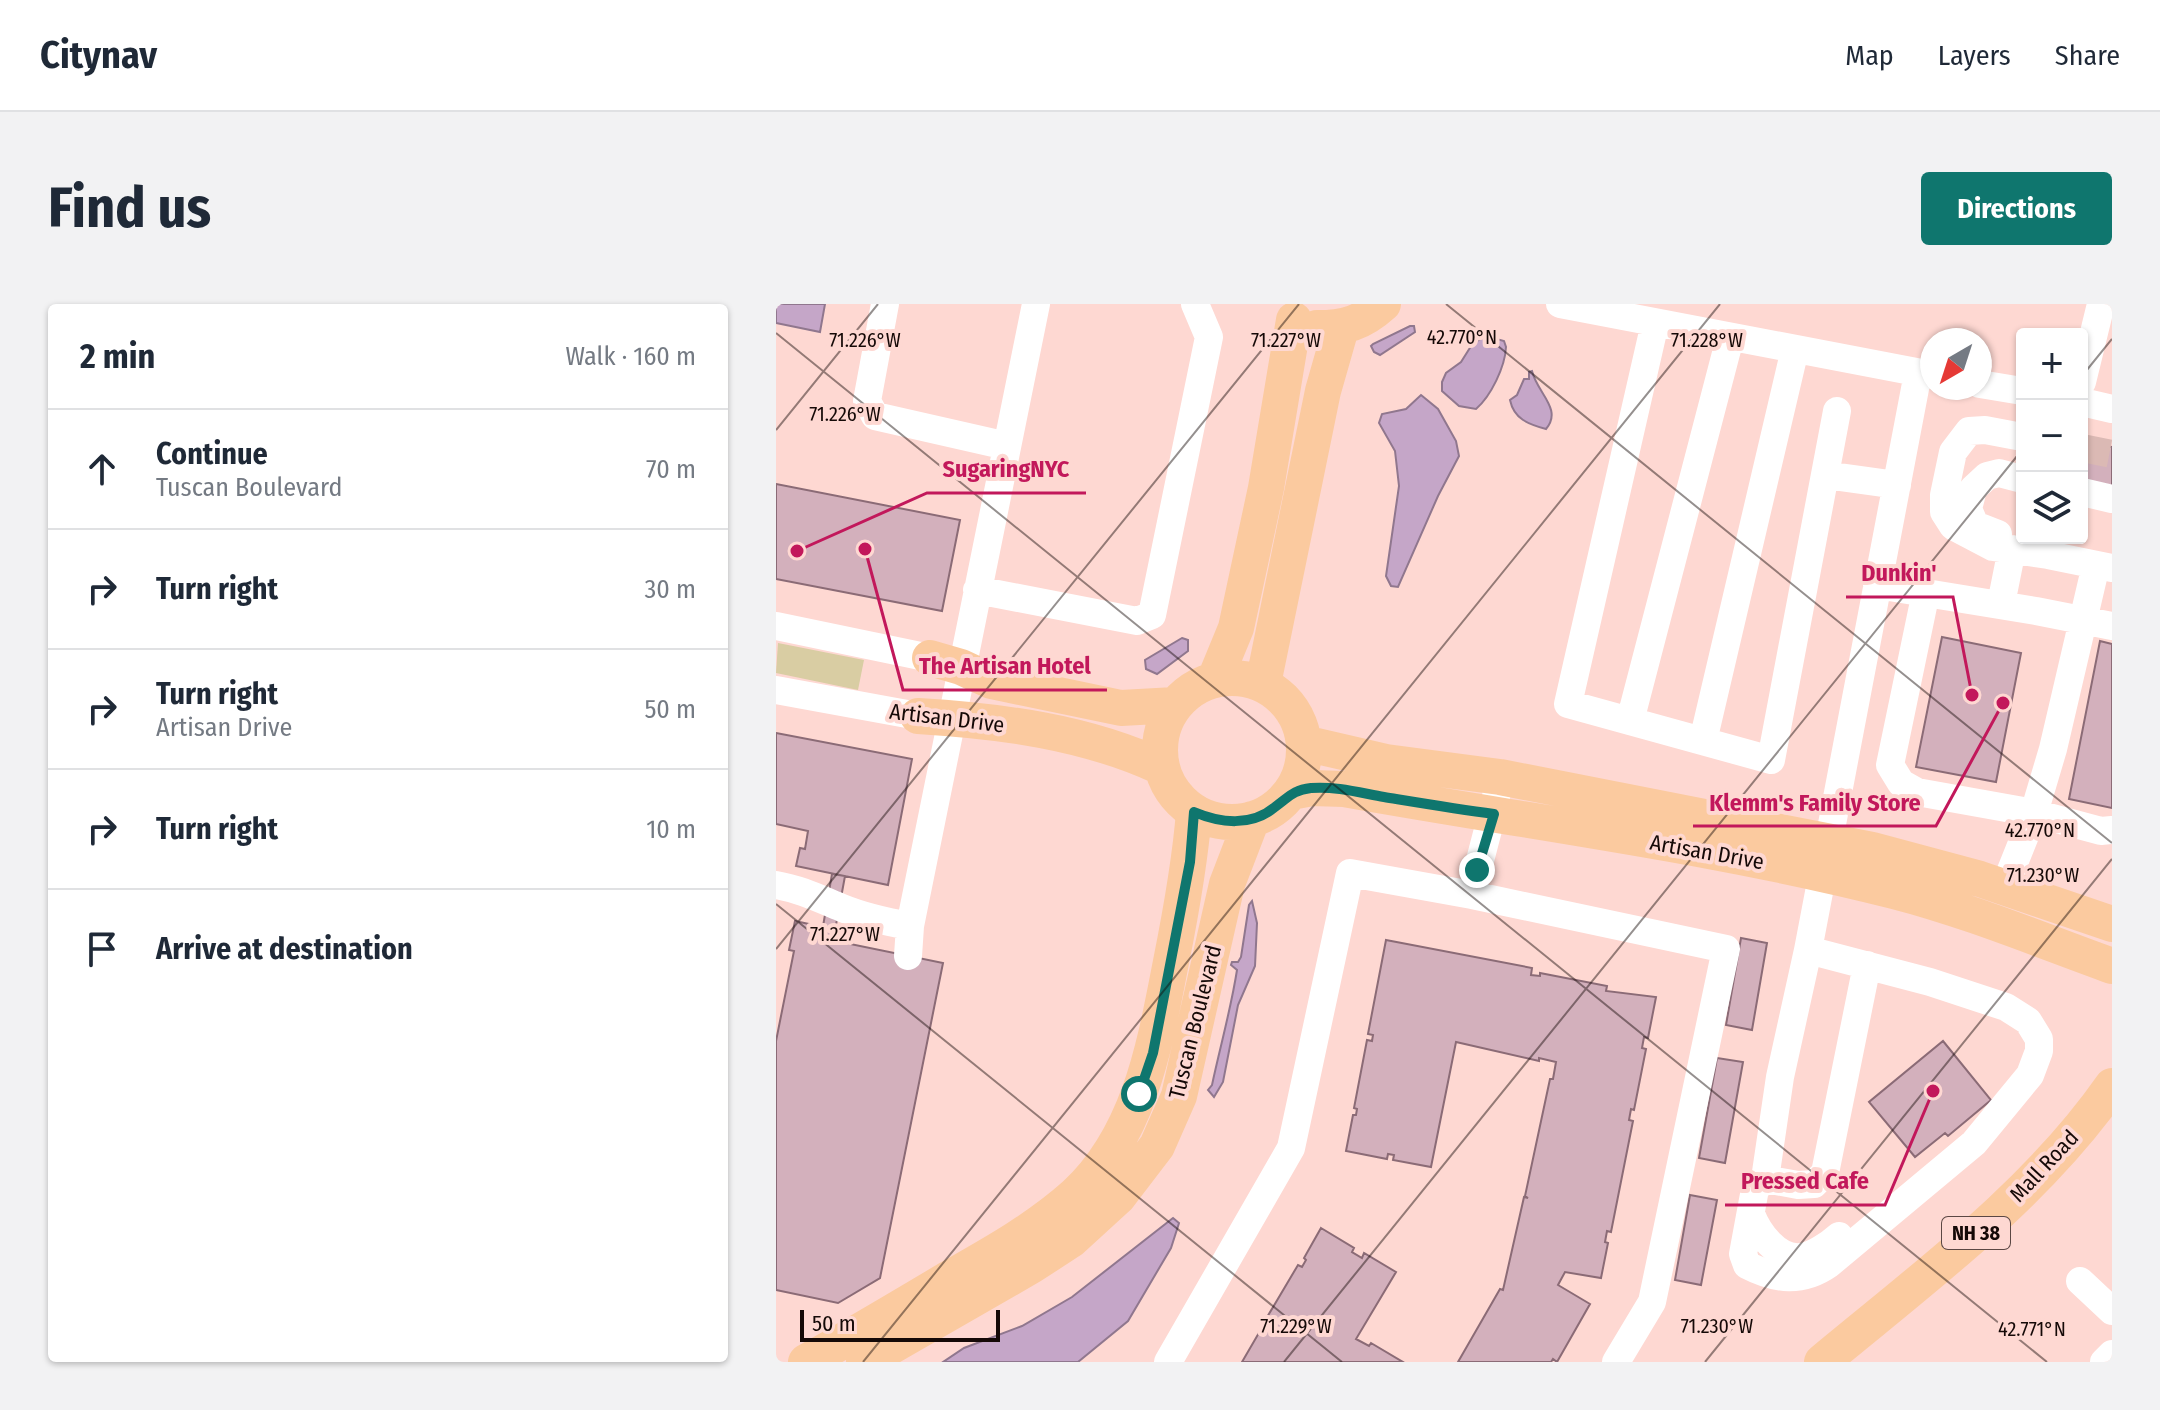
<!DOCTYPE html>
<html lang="en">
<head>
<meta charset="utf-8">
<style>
  :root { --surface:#fff; --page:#f2f2f3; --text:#1f2937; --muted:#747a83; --line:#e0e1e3; --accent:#0f766e }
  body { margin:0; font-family:"Fira Sans Condensed",sans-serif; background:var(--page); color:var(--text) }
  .controls { position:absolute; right:24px; top:24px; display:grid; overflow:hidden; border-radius:8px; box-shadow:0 2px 6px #0004 }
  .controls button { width:72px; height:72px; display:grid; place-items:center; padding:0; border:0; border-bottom:2px solid var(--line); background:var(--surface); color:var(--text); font:40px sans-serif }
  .compass { position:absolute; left:1144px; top:24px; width:72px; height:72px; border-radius:50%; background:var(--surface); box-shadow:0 2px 6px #0004; rotate:219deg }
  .scale { position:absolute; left:24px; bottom:20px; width:200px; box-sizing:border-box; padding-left:8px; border:4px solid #150907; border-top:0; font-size:22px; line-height:28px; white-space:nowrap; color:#150907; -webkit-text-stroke:6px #fed8d2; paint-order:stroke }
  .stop { position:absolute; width:24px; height:24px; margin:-18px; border:6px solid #0f766e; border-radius:50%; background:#fff }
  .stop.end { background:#0f766e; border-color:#fff; box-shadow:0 2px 8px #0008 }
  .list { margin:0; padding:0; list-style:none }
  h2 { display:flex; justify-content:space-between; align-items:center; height:104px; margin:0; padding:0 32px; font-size:34px }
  h2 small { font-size:26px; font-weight:400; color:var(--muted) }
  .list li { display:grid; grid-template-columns:52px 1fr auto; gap:24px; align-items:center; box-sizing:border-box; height:120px; padding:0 32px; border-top:2px solid var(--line) }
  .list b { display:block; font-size:30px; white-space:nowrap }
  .list p { margin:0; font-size:26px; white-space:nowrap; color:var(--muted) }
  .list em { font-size:26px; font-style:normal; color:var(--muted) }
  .icon { flex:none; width:44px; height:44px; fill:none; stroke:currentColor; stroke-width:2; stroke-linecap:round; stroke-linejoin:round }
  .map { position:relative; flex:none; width:1336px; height:1058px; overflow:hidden; border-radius:8px }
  header { display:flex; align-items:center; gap:48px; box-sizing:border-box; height:112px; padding:0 40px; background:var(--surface); border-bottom:2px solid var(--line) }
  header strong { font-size:38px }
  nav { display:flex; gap:44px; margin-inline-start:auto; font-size:28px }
  .intro { display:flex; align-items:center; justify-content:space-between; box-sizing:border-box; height:192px; padding:0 48px }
  h1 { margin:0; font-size:56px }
  .button { padding:20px 36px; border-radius:8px; background:var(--accent); color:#fff; font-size:28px; font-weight:700 }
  main { display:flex; gap:48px; padding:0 48px }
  aside { flex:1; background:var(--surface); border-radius:8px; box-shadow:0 2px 6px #0004 }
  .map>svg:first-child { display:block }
  .green { fill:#d9cda3 }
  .water { fill:#c5a6c8; stroke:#90778e; stroke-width:2 }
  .building { fill:#d3b0bc; stroke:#8b6b76; stroke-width:2 }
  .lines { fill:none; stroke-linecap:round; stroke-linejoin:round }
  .minor-tunnel { stroke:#dbb9b4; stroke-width:28; stroke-dasharray:28 14; stroke-linecap:butt }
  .minor { stroke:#fff; stroke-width:28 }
  .major { stroke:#fbca9f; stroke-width:36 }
  .route { stroke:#0f766e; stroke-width:10 }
  .ticks { fill:none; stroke:#150907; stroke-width:2; stroke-opacity:0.45 }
  .labels { text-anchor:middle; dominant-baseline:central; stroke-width:8; stroke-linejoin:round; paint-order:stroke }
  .shield { fill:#fed8d2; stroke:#5b4744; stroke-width:2 }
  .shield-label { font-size:20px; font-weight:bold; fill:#150907 }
  .street-label { font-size:22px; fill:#150907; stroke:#fed8d2 }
  .ticks-label { font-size:20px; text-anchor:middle; fill:#150907; stroke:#fed8d2; stroke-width:8; stroke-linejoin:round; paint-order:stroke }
  .leader { fill:none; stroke:#c2185b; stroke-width:3 }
  .callout-dot { fill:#c2185b; stroke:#fed8d2; stroke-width:3 }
  .callout-label { font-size:24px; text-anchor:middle; font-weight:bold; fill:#c2185b; stroke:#fed8d2; stroke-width:8; stroke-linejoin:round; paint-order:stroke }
</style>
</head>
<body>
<header>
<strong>Citynav</strong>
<nav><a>Map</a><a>Layers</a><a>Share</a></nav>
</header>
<div class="intro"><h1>Find us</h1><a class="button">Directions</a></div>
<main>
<aside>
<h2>2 min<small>Walk · 160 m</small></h2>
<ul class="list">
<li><svg class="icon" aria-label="ahead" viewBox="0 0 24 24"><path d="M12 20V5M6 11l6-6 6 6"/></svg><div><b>Continue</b><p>Tuscan Boulevard</p></div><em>70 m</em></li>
<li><svg class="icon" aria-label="right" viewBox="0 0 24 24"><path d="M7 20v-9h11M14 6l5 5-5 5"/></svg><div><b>Turn right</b></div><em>30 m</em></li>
<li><svg class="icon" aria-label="right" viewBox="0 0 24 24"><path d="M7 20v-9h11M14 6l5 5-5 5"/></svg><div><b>Turn right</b><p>Artisan Drive</p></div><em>50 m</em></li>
<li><svg class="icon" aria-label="right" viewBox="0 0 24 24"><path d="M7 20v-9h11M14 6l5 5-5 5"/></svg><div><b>Turn right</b></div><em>10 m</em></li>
<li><svg class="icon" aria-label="arrive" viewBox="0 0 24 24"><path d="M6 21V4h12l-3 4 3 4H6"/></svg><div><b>Arrive at destination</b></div></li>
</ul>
</aside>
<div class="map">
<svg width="1336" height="1058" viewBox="0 0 1336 1058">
  <rect width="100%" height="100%" fill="#fed8d2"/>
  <path class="green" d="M2,339L88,356L82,386L0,369Z"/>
  <path class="water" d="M0,0H49L44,28L0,19Z
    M634,22H638L639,28L604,51L598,48L595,42L597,40Z
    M710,32L728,37L730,43C729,63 715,92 700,105L683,102L666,87V78L670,69L685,58L697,39Z
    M756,67C761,89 787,105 770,125C752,120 738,115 734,96L741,91L748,75H753V68Z
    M645,91L662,105L680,137L683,152L662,192L622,283L615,282L610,272L623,182L619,147L603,119L606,110L630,105Z
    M406,334L412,336V347L381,370L370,365L369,356Z
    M476,597L481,619L479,662L462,701L447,778L438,793L432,786L436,781C444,743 455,705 461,666L455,661L456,658H462L465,653L473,601Z
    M397,914L403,919L395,944L352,1017L302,1058H167L188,1044L246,1022L296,993Z"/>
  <path class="building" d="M1306,137L1336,143V182L1306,176Z
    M0,180L184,216L166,307L0,275Z
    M1166,333L1245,349L1220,478L1140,463Z
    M1324,337L1336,340V504L1293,495Z
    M0,429L136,455L112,581L20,562L24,544L29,545L32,527L0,520Z
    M56,570L69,572L57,637L45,634Z
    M19,617L47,623L45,634L167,659L104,974L62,999L0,986V737L18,647L13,646Z
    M965,634L991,639L976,726L950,721Z
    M610,636L756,664L755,671L764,672V669L831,682L830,687L880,693L872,734L868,733L866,744L870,745L858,806L855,805L853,816L857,817L835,928L831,927L829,938L832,939L825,974L789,968L782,981L814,1000L781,1058L777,1055L775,1058H682L724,985L727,986L748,893L752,894L749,892L774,775H777L780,758L763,754V757L680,738L655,863L617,856L618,851L612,850L611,855L570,847L577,811H580L581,805L578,804L591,736L596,737L597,731L592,730Z
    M1167,737L1215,796L1172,832L1169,829L1139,853L1093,798Z
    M941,754L967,758L949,859L923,854Z
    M914,891L941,896L925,981L899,976Z
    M545,924L578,944L576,948L586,954L588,949L620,968L580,1035L593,1042L595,1039L627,1058H466L484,1027L486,1028L490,1021L487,1020L522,961L526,963L530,956L528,954Z"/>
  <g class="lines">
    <path class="minor-tunnel" d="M1306,144L1336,150"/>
    <path class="minor" d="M109,0L91,97L99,112L231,142
      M784,0L1156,71
      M879,19L792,400L995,456L1061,107
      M1306,78L1325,0
      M1204,80L1246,87
      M1306,98L1336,105
      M1246,133L1209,126L1193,127L1177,148L1168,191V208L1177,222L1217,243L1272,251L1336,264
      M1049,171L1121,181
      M1306,188L1336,195
      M1222,230L1199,221L1192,205L1197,185L1211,172L1223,169L1246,175
      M1101,281L1260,307L1336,322
      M201,286L361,317L376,311L433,33L419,0
      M1150,288L1114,461L1125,479L1141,488L1258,509L1325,527L1336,526
      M1225,300L1236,245
      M0,322L154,354
      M0,386L142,412
      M854,417L954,34
      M927,437L1019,45
      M0,581C24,585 44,595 66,604C88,613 111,618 134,622L260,0
      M1228,584L1258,509L1277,445L1320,261
      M696,591L950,645L876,998L840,1058
      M1032,646L1004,773L989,875L979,885L967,950L971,961C1000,976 1026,979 1053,960L1198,839L1254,771L1263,747V735L1252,717L1230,703L1154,678L1032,646L1142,69
      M132,652L134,622
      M989,875L1022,881L1038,880L1049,869L1091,661
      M975,910C982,928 1001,956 1025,953C1037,952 1054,940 1063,932
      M1304,977L1336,1007
      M392,1058L515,844L574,569L696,591C704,551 717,513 724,473
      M1328,1058L1336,1050"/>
    <path class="major" d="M541,24C569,24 586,19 607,0
      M154,354L185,363L215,377L345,404L399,401
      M384 446a72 72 0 1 1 144 0a72 72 0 1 1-144 0Z
      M439,375L460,324L490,184L518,16
      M487,380L547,87L565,24
      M142,412C225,417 310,428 385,463
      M528,439L610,458L724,473L1096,546L1204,575L1336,620
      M515,488L536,484L568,485C751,518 937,541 1118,587C1192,606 1264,636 1336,662
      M30,1058C78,1031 125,1003 172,975C216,950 261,925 299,891C364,831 379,740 395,658C405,608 414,559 418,508
      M88,1058L255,962L295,936L342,893L381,842L403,792L451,580L476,515
      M1046,1058C1148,973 1259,892 1336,782"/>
  </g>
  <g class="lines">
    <path class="route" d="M363,790L377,749L414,558L418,508C444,519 475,523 499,503C513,493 517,486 535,484C560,482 585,489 608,493C645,499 681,505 718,510L701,566"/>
  </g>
  <path class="ticks" d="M670,0L1336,539M0,29L1271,1058M1306,72L1336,35M0,126L102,0M0,600L566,1058M0,645L523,0M87,1058L944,0M508,1058L1246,146M929,1058L1336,555"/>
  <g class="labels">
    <rect class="shield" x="1166" y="913" width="68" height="32" rx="6"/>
    <g class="shield-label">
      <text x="1200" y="929">NH 38</text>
    </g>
    <g class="street-label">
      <text transform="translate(171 414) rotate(7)">Artisan Drive</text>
      <text transform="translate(931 548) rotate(10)">Artisan Drive</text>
      <text transform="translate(419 718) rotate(-76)">Tuscan Boulevard</text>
      <text transform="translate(1268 862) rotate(-47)">Mall Road</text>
    </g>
  </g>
  <g class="ticks-label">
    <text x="686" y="40">42.770°N</text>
    <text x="89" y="43">71.226°W</text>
    <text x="510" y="43">71.227°W</text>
    <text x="931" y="43">71.228°W</text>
    <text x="69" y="117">71.226°W</text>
    <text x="1264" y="533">42.770°N</text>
    <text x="1267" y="578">71.230°W</text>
    <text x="69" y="637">71.227°W</text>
    <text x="520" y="1029">71.229°W</text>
    <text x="941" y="1029">71.230°W</text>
    <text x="1256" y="1032">42.771°N</text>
  </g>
  <path class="leader" d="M21 247L151 189H310M1196 391L1177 293H1070M89 245L127 386H331M1227 399L1160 522H917M1157 787L1109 901H949"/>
  <g class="callout-dot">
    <circle cx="21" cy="247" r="8"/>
    <circle cx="1196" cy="391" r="8"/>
    <circle cx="89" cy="245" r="8"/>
    <circle cx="1227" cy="399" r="8"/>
    <circle cx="1157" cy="787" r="8"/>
  </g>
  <g class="callout-label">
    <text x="230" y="173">SugaringNYC</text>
    <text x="1123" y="277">Dunkin'</text>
    <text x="229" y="370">The Artisan Hotel</text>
    <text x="1039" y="507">Klemm's Family Store</text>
    <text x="1029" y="885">Pressed Cafe</text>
  </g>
</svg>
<div class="controls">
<button>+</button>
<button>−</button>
<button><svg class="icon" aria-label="layers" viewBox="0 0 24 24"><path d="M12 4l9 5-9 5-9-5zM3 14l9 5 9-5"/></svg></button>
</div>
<svg class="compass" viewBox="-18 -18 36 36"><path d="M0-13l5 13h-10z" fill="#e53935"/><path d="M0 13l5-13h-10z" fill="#747a83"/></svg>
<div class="scale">50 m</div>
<div class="stop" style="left:363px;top:790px"></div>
<div class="stop end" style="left:701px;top:566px"></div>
</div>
</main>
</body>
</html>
